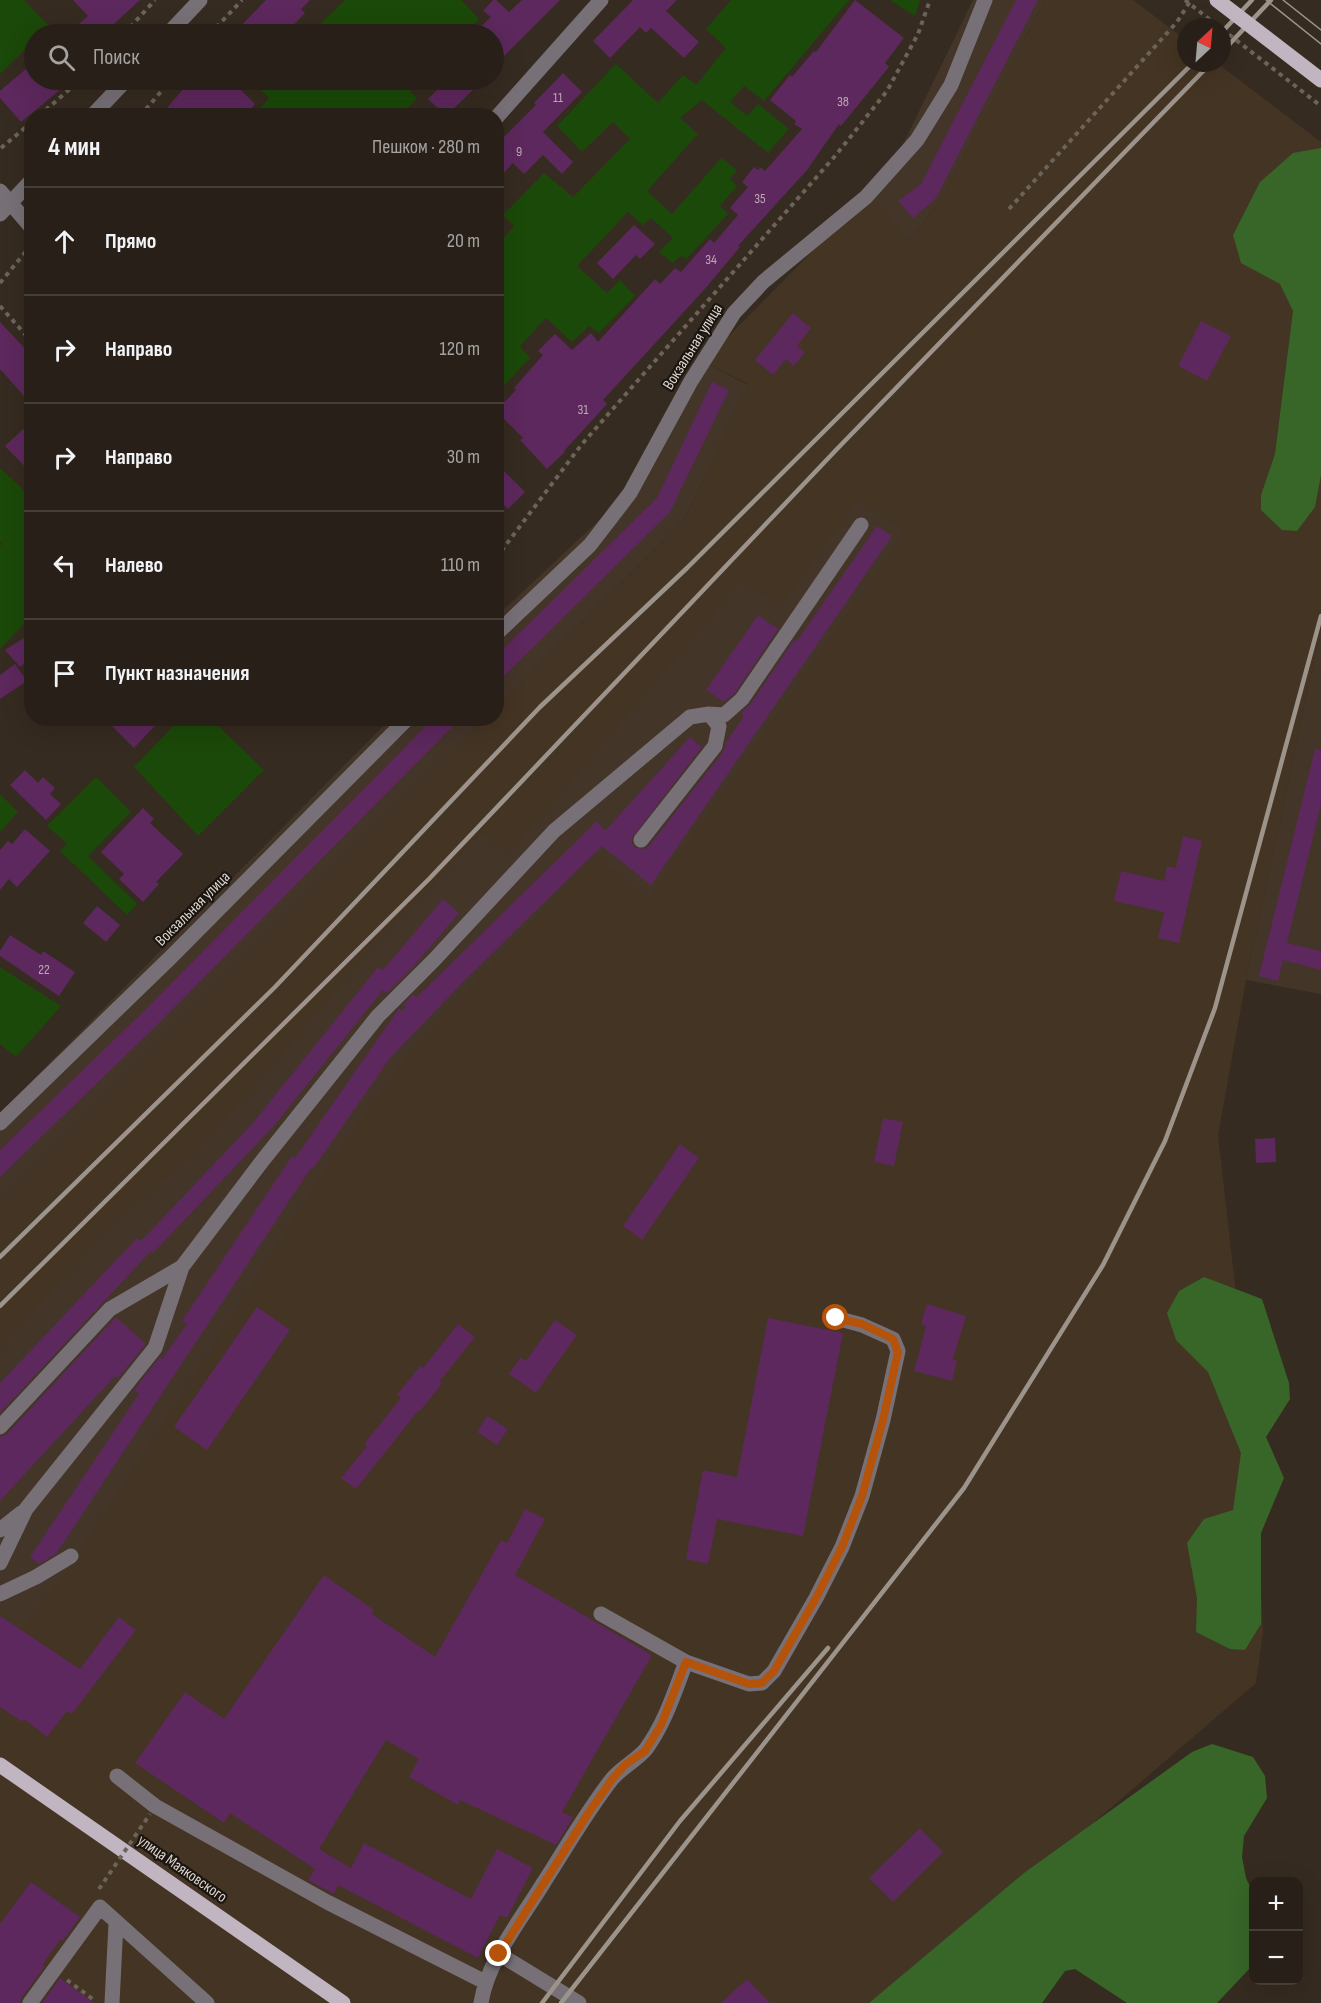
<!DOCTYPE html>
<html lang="ru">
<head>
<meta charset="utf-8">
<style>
  :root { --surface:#282018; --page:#302821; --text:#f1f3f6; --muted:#a5a3a2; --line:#443e37 }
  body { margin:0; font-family:"Sofia Sans Condensed",sans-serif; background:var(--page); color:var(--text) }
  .controls { position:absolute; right:18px; bottom:18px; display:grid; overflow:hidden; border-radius:12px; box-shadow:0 6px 24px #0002 }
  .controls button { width:54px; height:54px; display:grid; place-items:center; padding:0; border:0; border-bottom:2px solid var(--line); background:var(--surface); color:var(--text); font:30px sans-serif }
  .compass { position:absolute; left:1177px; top:18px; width:54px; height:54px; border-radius:50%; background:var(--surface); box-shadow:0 6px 24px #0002; rotate:26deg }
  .stop { position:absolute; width:18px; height:18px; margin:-14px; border:4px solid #b45309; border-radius:50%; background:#fff }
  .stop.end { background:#b45309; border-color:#fff; box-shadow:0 2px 6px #0008 }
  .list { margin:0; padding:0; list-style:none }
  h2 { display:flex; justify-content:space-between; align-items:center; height:78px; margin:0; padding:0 24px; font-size:26px }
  h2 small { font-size:20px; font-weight:400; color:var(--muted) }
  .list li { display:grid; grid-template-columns:39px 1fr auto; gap:18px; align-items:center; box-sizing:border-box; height:108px; padding:0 24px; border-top:2px solid var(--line) }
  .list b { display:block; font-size:22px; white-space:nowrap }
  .list em { font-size:20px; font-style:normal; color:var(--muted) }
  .icon { flex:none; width:33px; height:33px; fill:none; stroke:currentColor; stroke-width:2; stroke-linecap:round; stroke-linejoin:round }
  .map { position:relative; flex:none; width:1321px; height:2003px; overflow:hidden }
  .search { position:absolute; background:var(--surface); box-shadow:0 6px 24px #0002; left:24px; top:24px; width:480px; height:66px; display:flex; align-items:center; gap:15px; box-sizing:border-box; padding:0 21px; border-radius:33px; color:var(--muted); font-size:22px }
  .panel { position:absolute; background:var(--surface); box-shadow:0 6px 24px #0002; left:24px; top:108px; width:480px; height:618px; border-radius:24px }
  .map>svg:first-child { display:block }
  .built { fill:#443423 }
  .industrial { fill:#443529 }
  .green { fill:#1b4909 }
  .forest { fill:#376628 }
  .building { fill:#5d285d }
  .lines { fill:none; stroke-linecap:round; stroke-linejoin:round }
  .path { stroke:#6c6359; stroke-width:4; stroke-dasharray:4.5 4.5; stroke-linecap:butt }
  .minor { stroke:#777177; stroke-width:15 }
  .major { stroke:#c1b5c1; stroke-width:15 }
  .tram { stroke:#9c948b; stroke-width:1.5 }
  .rail { stroke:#9c948b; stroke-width:4.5 }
  .path-bridge { stroke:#6c6359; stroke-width:4; stroke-dasharray:4.5 4.5; stroke-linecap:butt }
  .major-bridge { stroke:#c1b5c1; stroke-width:15 }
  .route { stroke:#b45309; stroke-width:8 }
  .labels { text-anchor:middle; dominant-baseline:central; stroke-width:4.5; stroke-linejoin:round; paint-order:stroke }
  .number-label { font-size:14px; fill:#bcaab1 }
  .street-label { font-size:16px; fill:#dcd5cd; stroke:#1a1510 }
</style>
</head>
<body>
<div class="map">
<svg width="1321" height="2003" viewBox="0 0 1321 2003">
  <rect width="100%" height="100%" fill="#362b20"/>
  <path class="built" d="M1045,0H1133L1186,40V63H1217L1321,142V628L1246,980L1218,1135L1256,1470L1263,1632L1256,1683L884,2003H0V1205L486,719L496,718L497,708L684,520L748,384L703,362L869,194L910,239L940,201Z"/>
  <path class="industrial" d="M973,0H1045L940,201L909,240L869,194L893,165Z
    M703,362L748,385L684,520L497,708V616L629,492L677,391Z
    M859,499L905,531L648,898L594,854L403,1061L322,1174L182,1395L65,1574L0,1655V1348L117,1219L196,1152L352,972L482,832L508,855L742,580L780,606Z
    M1321,628V994L1246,980Z
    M390,719H486L0,1205V1113Z"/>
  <path class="green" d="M0,0H24L49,26L41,34H34V41L0,74Z
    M345,0H461L479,19L464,34H419L408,23L397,34H310Z
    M731,0H849L764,101L744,86L730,102L747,116L758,104L789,129L768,153L702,100L680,118L698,134L647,191L672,214L721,158L737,170L730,179L737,186L720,206L728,214L686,259L681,256L673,263L659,252L673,238L651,218L643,225L628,212L577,266L607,293L620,280L635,296L599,333L589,326L572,342L546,318L520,346L530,358L497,393V245L514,226L503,215L544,173L573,197L630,139L613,122L582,152L557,126L616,64L658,103L683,75L696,85L726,48L706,29Z
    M890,0H920L915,16Z
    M255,80H398L417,98L401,115H361L356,111L351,116L255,115L269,98L252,82Z
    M0,468L32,498L31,617L0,649V546L2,544L0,541Z
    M210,718L264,770L198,836L134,767L180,719Z
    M96,777L131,812L88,856L137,904L127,915L60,851L67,844L47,826Z
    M0,794L18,812L0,832Z
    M0,967L61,1006L16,1057L0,1044Z"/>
  <path class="forest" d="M1321,148V475L1315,507L1297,531L1282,530L1261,510V495L1275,454L1293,311L1280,284L1241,263L1233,235L1260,182L1293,153Z
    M1204,1277L1262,1299L1289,1383L1290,1399L1266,1437L1284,1478L1261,1533V1624L1245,1650L1230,1649L1196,1632L1197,1598L1187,1543L1204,1519L1233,1510L1241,1453L1208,1372L1176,1340L1167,1313L1179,1291Z
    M1212,1744L1253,1757L1265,1776L1267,1798L1244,1836L1242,1857L1246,1878L1253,1893V1965L1217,2003H1127L1075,1969L1065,1971L1042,2003H869L1024,1873L1192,1752Z"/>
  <path class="building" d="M73,0H140L103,34H67L88,16Z
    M266,0H310L301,9L305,13L285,34H233Z
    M493,0H496L509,12L522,0H560L494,66V34H473L491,17L483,11Z
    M633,0H677L666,11L699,42L684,58L651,28L646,33L640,27L610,58L593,41Z
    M855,0L904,38L885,63L889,67L841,126L839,124L807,170L738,246L740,247L704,290L603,400L607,404L564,451L565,452L547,469L520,440L523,438L496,411L516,390L514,388L543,355L538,351L555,334L572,350L591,333L598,342L655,279L660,284L675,268L681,272L710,239L714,243L738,215L730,208L748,187L742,182L754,167L758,170L760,167L765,171L802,129L794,124L796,121L770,100L790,75L792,77L814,51L816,52Z
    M1016,0H1038L936,198L913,218L898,201L921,184Z
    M34,62V80H72L21,122L0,98V91Z
    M563,73L582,92L543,132L573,162L562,174L543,155L524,174L513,163L496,181V145L536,105L534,103Z
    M191,80H249L240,89L255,104L245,116H160Z
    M447,80H483L446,116L428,99Z
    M634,225L655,244L640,259L636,255L613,279L597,263Z
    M793,313L811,328L797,346L805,352L794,366L786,359L773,375L755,360Z
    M1201,321L1231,336L1207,381L1178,366Z
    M0,322L32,356V405L0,369Z
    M712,382L729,390L670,512L496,684V656L657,498Z
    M32,421V474L5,446Z
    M496,463L525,492L508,509L496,498Z
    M877,526L892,536L651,885L602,846L465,980L390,1058L313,1169L311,1168L56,1554L39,1564L30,1557L139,1394L134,1390L160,1357L162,1359L187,1324L182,1321L292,1156L295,1158L398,1010L399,1008L402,1011L406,1007L403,1005L413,994L417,997L597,821L605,831L690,737L702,747L632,838V843L635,848L644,849L649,846L723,752L726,742L744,716L741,713L750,705L794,640L797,641Z
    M758,615L778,629L735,693L724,702L706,690Z
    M32,633V657L20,667L5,650Z
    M15,664L27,681L0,699V675Z
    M104,718H162L134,748Z
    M434,718H461L156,1026L0,1177V1150L142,1013Z
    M1315,749L1321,750V804L1287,943L1321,951V970L1283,960L1278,981L1259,976Z
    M25,770L38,783L43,777L55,788L50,794L61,804L46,820L10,785Z
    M143,808L154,819L150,823L183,854L156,882L159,884L143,902L119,879L124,874L101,852Z
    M25,829L50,851L17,887L9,879L0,890V850L8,841L12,844Z
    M1183,836L1202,841L1179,943L1158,938L1164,912L1114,901L1121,871L1164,881L1167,866L1176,868Z
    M443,899L459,913L414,966L387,993L383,990L273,1127L153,1253L151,1251L0,1413V1383L137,1238L141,1241L252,1124L378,967L383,970Z
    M97,906L120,925L106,942L83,923Z
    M10,935L41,955L43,951L75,972L59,996L0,956V951Z
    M883,1118L903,1122L894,1166L874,1162Z
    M1275,1138L1276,1162L1256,1163L1255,1139Z
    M680,1144L699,1158L642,1240L623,1226Z
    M927,1304L966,1316L953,1359L957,1361L952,1381L914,1371L926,1326L921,1324Z
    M257,1307L290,1330L207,1450L174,1427Z
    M116,1317L146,1344L118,1378L115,1376L0,1501V1437L7,1434Z
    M768,1318L843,1333L803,1536L717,1519L708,1564L686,1559L703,1470L737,1477Z
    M555,1320L577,1335L536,1393L509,1374L521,1357L526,1361Z
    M458,1324L475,1337L440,1381L442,1384L419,1412L418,1411L356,1489L341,1478L367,1446L364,1444L401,1398L397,1395L420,1366L423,1368Z
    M487,1416L508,1429L497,1445L477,1432Z
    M525,1509L545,1519L515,1575L652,1655L562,1812L573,1817L571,1821L556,1845L460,1800L458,1805L409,1777L419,1759L386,1740L319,1849L351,1868L364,1843L471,1899L497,1849L533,1868L507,1918L500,1915L478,1958L338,1885L334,1894L308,1880L315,1869L230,1813L224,1823L135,1763L185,1692L224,1719L324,1575L374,1610L372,1614L435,1657L501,1540L507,1543Z
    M0,1616L80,1669L119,1617L136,1630L72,1714L67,1711L47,1737L24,1719L22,1722L0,1707Z
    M920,1828L943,1852L893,1902L869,1878Z
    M31,1882L80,1917L63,1941L61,1939L42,1965L45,1966L22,1997L20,2003H0V1924Z
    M60,1978L94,2003H42Z
    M747,1979L770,2003H721Z"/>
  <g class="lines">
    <path class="path" d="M124,34L155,0
      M210,34L242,0
      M39,116L80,80
      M140,116L171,80
      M1,148L32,122
      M1009,209L1177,22L1191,0
      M0,283L32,244
      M0,306L32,342
      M496,558L582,444L836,155L887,91L918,34L930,0
      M67,1980L94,2000"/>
    <path class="minor" d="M168,34L200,0
      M92,116L126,80
      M496,118L601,0
      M0,191L32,228
      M0,214L32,180
      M496,634L590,545L630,493L691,381L734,313L763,282L866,197L917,140L951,85L985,0
      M641,840L715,746L719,726L709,714
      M0,1123L171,957L408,718
      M0,1427L110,1309L182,1267L263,1160L378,1016L434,960L554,831L690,717L709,714L724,715L742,699L861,525
      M0,1530L21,1513
      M0,1563L26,1509L155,1348L182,1267
      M0,1594L36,1577L71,1556
      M686,1662L749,1684L762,1683L774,1671L816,1598L842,1547L862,1496L883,1420L898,1351L893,1339L862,1325L836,1318
      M117,1776L155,1806L327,1902L485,1982
      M499,1954L579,2003
      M30,2003L100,1907L207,2003
      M112,2003L116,1923
      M481,2003C488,1959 521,1920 544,1882C566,1848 587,1811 612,1779C622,1767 637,1760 646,1749C665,1723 675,1691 686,1662L601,1614"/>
    <path class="major" d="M0,1765L343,2003"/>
    <path class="tram" d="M1266,0L1321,44
      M1283,0L1321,30"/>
    <path class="rail" d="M1222,32L1252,0
      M1222,52L1271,0
      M0,1257L275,987L540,707L687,568L1193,63
      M0,1306L429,879L837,449L1211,63
      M542,2003L680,1821L828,1648
      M561,2003L964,1488L1103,1265L1165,1141L1215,1008L1321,616"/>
    <path class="path-bridge" d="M1185,0L1219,27
      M1222,29L1321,106
      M99,1889L150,1814"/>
    <path class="major-bridge" d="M1217,0L1321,80"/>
  </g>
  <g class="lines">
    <path class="route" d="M499,1954L589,1812L613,1778L626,1764L645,1751L661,1725L686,1662L749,1684L762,1683L774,1671L816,1598L842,1547L862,1496L883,1420L898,1352L893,1339L862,1324L836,1318"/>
  </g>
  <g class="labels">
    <g class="number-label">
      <text x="558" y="97">11</text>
      <text x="843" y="101">38</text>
      <text x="519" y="151">9</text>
      <text x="760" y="198">35</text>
      <text x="711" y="259">34</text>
      <text x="583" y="409">31</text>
      <text x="44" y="969">22</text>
    </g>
    <g class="street-label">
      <text transform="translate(693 347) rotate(-58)">Вокзальная улица</text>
      <text transform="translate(193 909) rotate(-45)">Вокзальная улица</text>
      <text transform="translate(182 1869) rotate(35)">улица Маяковского</text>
    </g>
  </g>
</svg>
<div class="controls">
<button>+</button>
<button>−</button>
</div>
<svg class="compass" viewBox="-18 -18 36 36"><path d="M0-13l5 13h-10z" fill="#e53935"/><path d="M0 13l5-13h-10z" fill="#a5a3a2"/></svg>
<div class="stop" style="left:836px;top:1318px"></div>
<div class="stop end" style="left:499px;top:1954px"></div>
<div class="search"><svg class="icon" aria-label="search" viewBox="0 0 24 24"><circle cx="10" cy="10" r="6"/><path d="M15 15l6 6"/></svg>Поиск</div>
<section class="panel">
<h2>4 мин<small>Пешком · 280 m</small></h2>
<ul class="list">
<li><svg class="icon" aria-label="ahead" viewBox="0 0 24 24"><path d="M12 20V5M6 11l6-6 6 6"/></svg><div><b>Прямо</b></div><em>20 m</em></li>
<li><svg class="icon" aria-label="right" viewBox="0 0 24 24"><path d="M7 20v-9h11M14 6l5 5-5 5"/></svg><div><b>Направо</b></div><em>120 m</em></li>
<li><svg class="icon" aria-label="right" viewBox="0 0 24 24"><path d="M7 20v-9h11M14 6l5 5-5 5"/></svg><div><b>Направо</b></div><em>30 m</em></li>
<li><svg class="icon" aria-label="left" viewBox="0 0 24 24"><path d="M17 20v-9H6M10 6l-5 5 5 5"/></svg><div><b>Налево</b></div><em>110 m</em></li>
<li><svg class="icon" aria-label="arrive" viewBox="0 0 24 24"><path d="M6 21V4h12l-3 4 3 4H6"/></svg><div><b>Пункт назначения</b></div></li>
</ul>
</section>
</div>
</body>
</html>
